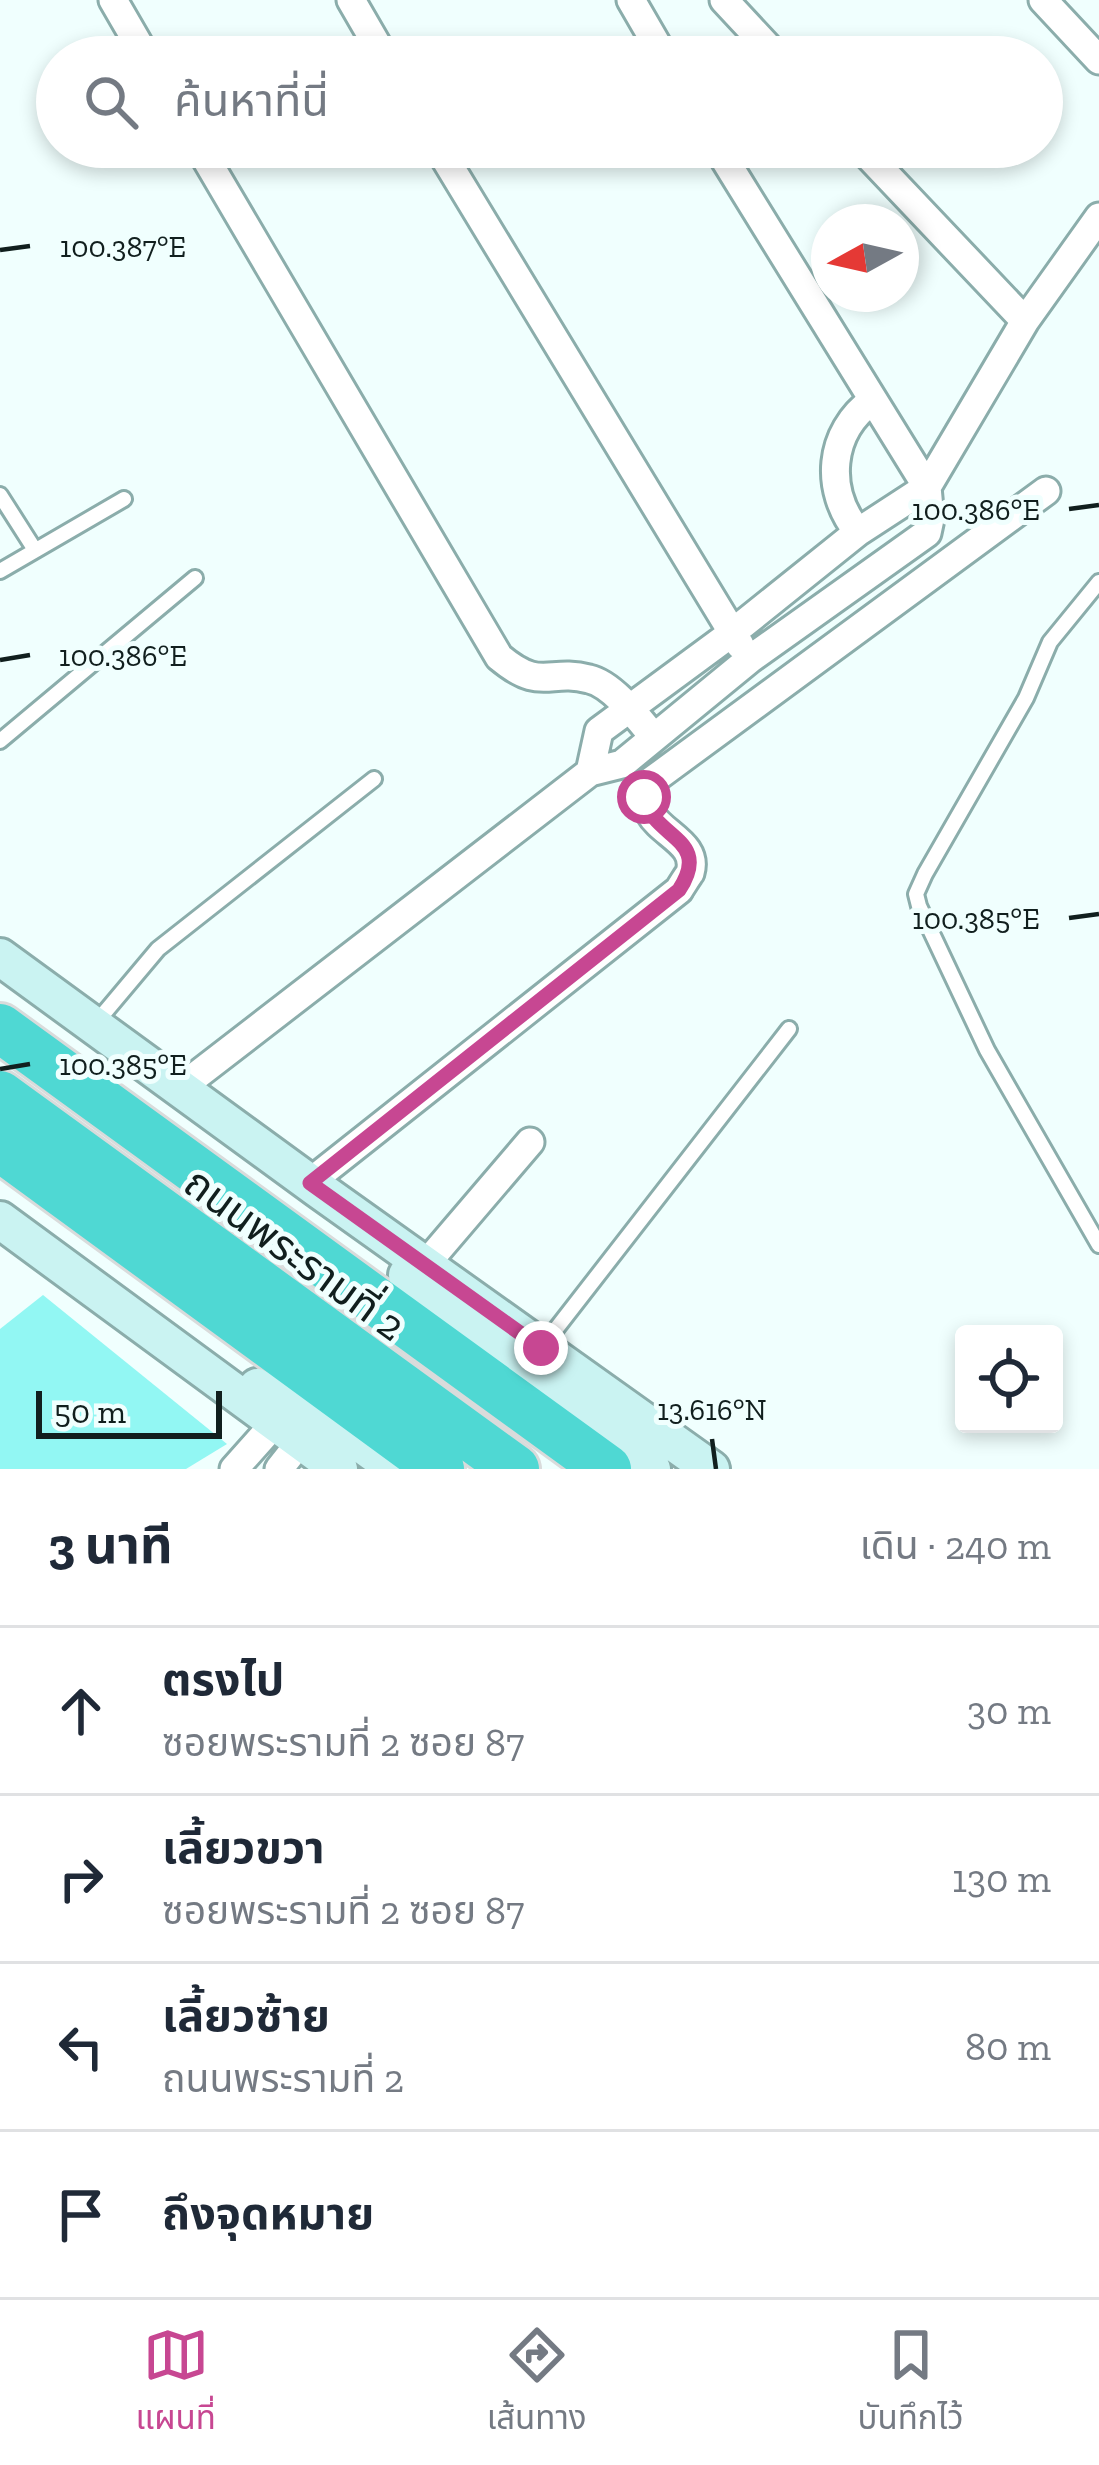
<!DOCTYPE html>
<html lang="th">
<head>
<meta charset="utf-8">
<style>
  :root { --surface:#fff; --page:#f6f6f7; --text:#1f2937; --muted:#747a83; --line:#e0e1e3; --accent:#c74792 }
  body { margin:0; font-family:"Zilla Slab","Noto Sans Thai",serif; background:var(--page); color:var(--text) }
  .controls { position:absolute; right:36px; bottom:36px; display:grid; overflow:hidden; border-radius:12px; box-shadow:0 6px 18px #0003 }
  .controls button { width:108px; height:108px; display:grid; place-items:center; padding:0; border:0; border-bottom:3px solid var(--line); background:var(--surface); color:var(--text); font:60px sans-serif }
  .compass { position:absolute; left:811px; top:204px; width:108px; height:108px; border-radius:50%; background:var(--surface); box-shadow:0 6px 18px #0003; rotate:262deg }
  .scale { position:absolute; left:36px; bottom:30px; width:186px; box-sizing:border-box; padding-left:12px; border:6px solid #111f1e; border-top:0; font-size:33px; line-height:42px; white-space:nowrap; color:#111f1e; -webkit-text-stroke:9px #f0fffe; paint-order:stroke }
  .stop { position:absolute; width:36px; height:36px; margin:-27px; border:9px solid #c74792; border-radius:50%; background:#fff }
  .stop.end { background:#c74792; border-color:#fff; box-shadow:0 3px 12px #0008 }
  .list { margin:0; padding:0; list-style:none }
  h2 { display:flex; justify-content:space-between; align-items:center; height:156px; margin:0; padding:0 48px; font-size:51px }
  h2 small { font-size:39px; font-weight:400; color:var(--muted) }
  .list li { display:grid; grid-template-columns:78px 1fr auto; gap:36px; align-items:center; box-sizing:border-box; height:168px; padding:0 48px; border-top:3px solid var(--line) }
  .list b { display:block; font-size:45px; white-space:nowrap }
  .list p { margin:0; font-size:39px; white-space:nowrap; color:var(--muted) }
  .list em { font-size:39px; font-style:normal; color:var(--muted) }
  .icon { flex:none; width:66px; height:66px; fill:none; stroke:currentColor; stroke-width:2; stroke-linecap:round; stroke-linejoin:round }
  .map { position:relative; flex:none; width:1099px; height:1469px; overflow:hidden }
  .search { position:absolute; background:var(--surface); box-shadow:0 6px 18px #0003; left:36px; right:36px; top:36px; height:132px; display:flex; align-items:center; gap:30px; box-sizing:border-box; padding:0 42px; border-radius:66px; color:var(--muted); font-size:45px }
  .sheet { height:828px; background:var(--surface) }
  nav { display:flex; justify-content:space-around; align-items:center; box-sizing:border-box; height:168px; border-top:3px solid var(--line); background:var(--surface); font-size:33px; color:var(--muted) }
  nav a { display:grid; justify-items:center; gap:6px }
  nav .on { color:var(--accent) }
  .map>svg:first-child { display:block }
  .green { fill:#92f7f3 }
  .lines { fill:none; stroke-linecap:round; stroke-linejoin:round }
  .lane-casing { stroke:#8badab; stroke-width:20 }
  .street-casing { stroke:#8badab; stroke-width:33 }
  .secondary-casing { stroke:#8badab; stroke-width:42 }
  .highway-casing { stroke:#d9dbdb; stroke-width:54 }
  .lane { stroke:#fff; stroke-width:14 }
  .street { stroke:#fff; stroke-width:27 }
  .secondary { stroke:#caf3f2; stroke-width:36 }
  .highway { stroke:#4fd8d3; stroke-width:48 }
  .route { stroke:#c74792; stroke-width:15 }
  .ticks { fill:none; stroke:#111f1e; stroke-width:4.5 }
  .labels { text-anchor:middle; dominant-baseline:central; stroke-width:10; stroke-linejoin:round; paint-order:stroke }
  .street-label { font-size:42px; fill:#111f1e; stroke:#f0fffe }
  .ticks-label { font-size:30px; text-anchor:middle; fill:#111f1e; stroke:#f0fffe; stroke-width:10; stroke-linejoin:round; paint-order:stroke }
</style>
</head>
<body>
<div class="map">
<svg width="1099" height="1469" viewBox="0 0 1099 1469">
  <rect width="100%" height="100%" fill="#f0fffe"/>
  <path class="green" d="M43,1295L227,1444L186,1469H0V1329Z"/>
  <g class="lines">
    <defs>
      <path id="lane" d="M0,495L35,550
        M0,571L124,499
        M1099,582L1050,642L1026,698L925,874L916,894L919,906L987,1050L1099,1245
        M0,741L195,578
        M95,1024L158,949L374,779
        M542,1347L789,1029"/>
      <path id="street" d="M113,0L146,57
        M351,0L384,57
        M631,0L664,57
        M724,0L777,57
        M1043,0L1099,60
        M199,147L499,657C542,693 548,668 589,679C612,684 638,718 653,736
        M438,147L740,645
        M860,147L1025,321
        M858,532C824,490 828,432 873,400
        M590,772L599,731L732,633L858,532L927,487L1025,321L1099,217
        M179,1089L590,772L622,764L750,659L927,533L930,519L927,487L717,147
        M309,1183L679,890C680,888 689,874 690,873C702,833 629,831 650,782L1046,491
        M425,1265L530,1142
        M234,1469L276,1422
        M279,1469L301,1441"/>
      <path id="secondary" d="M0,957L318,1189L711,1469
        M0,1220L339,1469
        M407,1275L448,1314L652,1469
        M257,1387L339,1428L396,1469"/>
      <path id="highway" d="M0,1028L607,1469
        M0,1095L515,1469
        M0,1147L440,1469"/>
    </defs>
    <use href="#lane" class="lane-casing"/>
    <use href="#street" class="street-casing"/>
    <use href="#secondary" class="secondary-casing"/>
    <use href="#highway" class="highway-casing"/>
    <use href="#lane" class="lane"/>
    <use href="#street" class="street"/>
    <use href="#secondary" class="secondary"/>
    <use href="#highway" class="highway"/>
  </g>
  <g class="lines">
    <path class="route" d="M541,1348L310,1183L679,890C713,838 653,839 644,797"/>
  </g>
  <path class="ticks" d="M0,250L30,246M1069,509L1099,505M0,660L30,655M1069,918L1099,914M0,1069L30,1064M712,1439L716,1469"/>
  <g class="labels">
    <g class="street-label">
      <text transform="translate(295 1254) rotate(36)">ถนนพระรามที่ 2</text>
    </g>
  </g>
  <g class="ticks-label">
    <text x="123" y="257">100.387°E</text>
    <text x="976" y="520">100.386°E</text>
    <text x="123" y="666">100.386°E</text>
    <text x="976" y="929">100.385°E</text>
    <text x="123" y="1075">100.385°E</text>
    <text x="712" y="1420">13.616°N</text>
  </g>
</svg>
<div class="controls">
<button><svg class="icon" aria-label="locate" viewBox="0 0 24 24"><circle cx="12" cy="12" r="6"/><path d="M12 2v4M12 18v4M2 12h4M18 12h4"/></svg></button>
</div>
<svg class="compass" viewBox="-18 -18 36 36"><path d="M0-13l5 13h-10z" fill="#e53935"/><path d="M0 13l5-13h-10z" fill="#747a83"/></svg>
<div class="scale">50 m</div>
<div class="stop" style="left:644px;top:797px"></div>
<div class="stop end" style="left:541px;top:1348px"></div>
<div class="search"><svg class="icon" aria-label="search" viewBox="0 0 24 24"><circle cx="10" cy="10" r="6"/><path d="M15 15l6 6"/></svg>ค้นหาที่นี่</div>
</div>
<section class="sheet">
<h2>3 นาที<small>เดิน · 240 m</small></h2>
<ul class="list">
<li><svg class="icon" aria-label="ahead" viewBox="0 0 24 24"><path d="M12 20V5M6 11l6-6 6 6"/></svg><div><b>ตรงไป</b><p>ซอยพระรามที่ 2 ซอย 87</p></div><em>30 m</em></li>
<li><svg class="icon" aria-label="right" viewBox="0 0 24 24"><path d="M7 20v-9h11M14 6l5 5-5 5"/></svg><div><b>เลี้ยวขวา</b><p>ซอยพระรามที่ 2 ซอย 87</p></div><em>130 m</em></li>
<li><svg class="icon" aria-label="left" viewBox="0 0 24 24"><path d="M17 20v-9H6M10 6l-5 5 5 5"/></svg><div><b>เลี้ยวซ้าย</b><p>ถนนพระรามที่ 2</p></div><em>80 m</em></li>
<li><svg class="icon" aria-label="arrive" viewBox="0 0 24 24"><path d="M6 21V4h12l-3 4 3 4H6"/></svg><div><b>ถึงจุดหมาย</b></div></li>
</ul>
</section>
<nav>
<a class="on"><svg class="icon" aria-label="map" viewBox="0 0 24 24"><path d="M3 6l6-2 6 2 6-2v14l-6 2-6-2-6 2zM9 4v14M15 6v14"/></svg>แผนที่</a>
<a><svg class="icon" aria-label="directions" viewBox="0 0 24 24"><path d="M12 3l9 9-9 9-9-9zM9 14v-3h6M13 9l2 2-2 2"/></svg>เส้นทาง</a>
<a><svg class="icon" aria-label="saved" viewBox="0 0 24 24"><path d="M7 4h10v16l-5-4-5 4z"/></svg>บันทึกไว้</a>
</nav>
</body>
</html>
